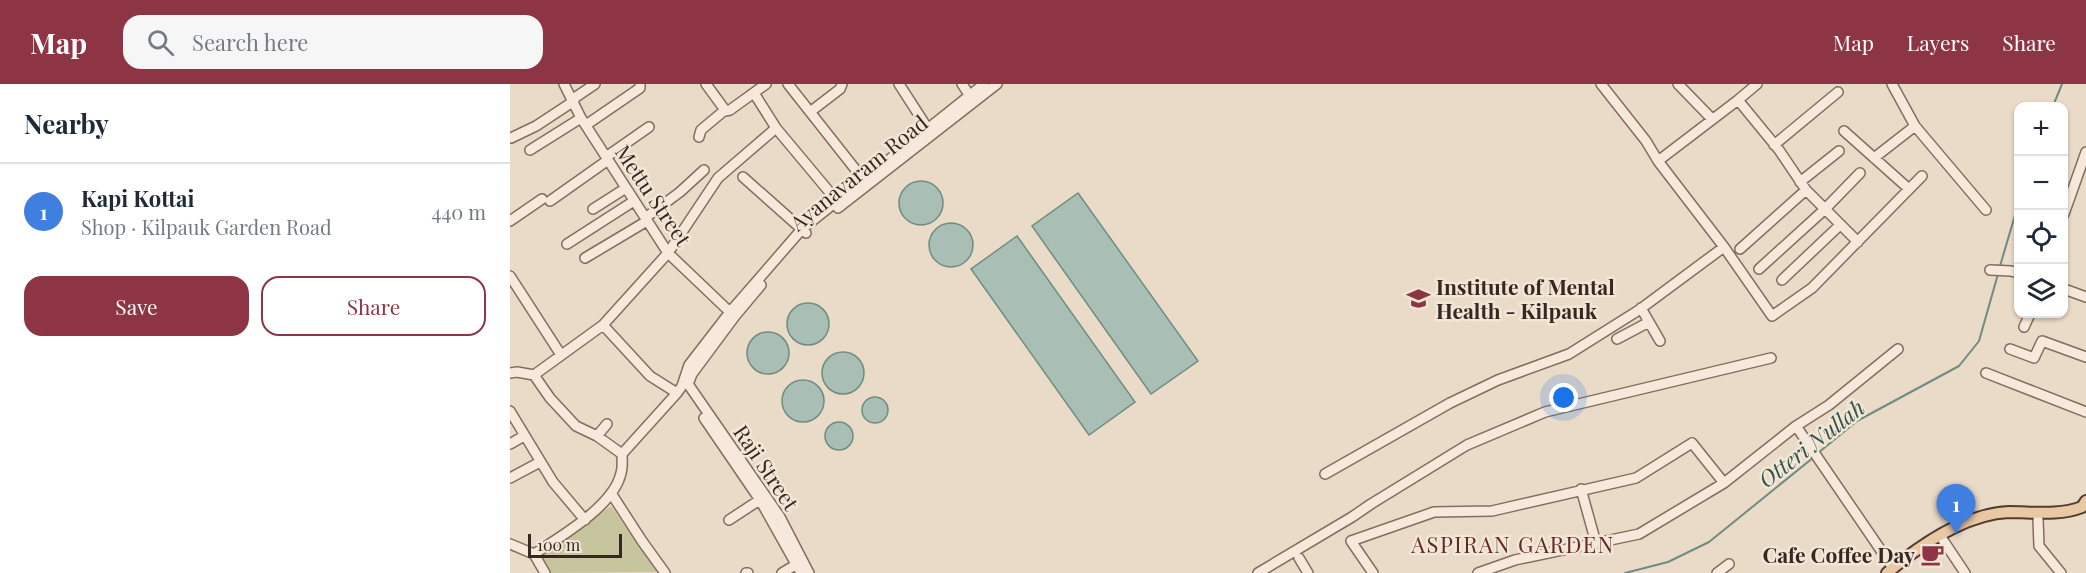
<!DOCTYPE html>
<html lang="en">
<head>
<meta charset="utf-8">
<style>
  :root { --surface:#fff; --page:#f6f6f7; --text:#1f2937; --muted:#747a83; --line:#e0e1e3; --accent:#8d3544 }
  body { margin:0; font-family:"Playfair Display",serif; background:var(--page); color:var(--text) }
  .controls { position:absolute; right:18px; top:18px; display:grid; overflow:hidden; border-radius:12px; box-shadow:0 2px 4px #0004 }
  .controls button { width:54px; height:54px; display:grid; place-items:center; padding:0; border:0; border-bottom:2px solid var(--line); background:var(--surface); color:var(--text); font:30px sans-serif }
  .scale { position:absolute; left:18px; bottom:15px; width:94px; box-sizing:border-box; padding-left:6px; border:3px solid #362821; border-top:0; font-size:16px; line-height:21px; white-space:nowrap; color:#362821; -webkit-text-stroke:4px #f2e6d7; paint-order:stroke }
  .you { position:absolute; left:1054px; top:314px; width:21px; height:21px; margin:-15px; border:4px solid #fff; border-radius:50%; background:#1a73e8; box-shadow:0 0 0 9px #1a73e833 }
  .badge { display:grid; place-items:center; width:39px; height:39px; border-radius:50%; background:var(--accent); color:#fff; font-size:20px; font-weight:700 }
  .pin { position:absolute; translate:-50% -50px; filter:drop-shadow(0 2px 3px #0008) }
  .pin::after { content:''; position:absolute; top:32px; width:21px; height:18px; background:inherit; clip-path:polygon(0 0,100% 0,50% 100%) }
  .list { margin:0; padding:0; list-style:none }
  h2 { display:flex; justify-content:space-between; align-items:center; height:78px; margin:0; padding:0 24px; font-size:26px }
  h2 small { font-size:20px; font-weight:400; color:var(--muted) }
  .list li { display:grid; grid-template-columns:39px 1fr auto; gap:18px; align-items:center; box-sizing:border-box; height:96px; padding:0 24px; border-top:2px solid var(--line) }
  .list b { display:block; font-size:22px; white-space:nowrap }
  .list p { margin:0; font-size:20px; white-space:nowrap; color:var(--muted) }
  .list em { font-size:20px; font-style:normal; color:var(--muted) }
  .actions { display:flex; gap:12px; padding:18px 24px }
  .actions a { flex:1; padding:14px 0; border:2px solid var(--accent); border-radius:18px; text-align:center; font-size:21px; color:var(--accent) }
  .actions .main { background:var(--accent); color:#fff }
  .icon { flex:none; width:33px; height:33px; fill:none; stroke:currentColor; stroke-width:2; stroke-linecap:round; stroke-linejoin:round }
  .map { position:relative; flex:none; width:1576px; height:489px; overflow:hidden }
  header { display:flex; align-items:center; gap:36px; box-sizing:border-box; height:84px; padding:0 30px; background:var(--accent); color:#fff }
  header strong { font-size:28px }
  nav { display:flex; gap:33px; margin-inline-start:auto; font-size:21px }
  .search { width:420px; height:54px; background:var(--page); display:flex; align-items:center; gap:15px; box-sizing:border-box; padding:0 21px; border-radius:18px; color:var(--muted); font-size:22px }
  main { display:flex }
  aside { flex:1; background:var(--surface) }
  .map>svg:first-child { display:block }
  .green { fill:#c7c59d }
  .water { fill:#a9bfb5; stroke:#708c81; stroke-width:1.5 }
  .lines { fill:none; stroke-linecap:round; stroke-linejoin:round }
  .stream { stroke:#708c81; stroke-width:2 }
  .minor-casing { stroke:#846d5f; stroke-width:12 }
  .major-casing { stroke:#533c32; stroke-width:14 }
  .minor { stroke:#f6e9db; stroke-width:9 }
  .major { stroke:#e9c8a4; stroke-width:10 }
  .labels { text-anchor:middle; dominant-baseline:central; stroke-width:5; stroke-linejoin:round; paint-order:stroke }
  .street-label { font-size:21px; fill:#362821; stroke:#f2e6d7 }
  .poi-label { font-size:21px; font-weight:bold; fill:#362821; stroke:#f2e6d7; text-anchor:start }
  .water-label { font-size:22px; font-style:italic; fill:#32544d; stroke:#f2e6d7 }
  .neighbourhood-label { font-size:22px; letter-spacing:1.5px; fill:#5e2825; stroke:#f2e6d7 }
</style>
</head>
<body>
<header>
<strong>Map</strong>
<div class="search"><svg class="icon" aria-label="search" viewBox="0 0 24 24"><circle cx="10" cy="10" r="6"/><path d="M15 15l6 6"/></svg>Search here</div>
<nav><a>Map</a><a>Layers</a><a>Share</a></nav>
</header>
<main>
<aside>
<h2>Nearby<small></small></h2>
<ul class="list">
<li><span class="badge" style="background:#3f7fe0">1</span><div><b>Kapi Kottai</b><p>Shop · Kilpauk Garden Road</p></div><em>440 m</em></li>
</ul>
<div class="actions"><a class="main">Save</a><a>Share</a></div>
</aside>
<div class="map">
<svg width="1576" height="489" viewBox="0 0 1576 489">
  <rect width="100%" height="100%" fill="#eadac8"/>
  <path class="green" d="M101,422L147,488L39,489L26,470Z"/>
  <path class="water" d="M389 119a22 22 0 1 1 44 0a22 22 0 1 1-44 0Z
    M568,109L688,277L641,310L522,142Z
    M419 161a22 22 0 1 1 44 0a22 22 0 1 1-44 0Z
    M507,152L625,318L579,351L461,185Z
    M277 240a21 21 0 1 1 42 0a21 21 0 1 1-42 0Z
    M237 269a21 21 0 1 1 42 0a21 21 0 1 1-42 0Z
    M312 289a21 21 0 1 1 42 0a21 21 0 1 1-42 0Z
    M272 317a21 21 0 1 1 42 0a21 21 0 1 1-42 0Z
    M352 326a13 13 0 1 1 26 0a13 13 0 1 1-26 0Z
    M315 352a14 14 0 1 1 28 0a14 14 0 1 1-28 0Z"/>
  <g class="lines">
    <path class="stream" d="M1543,22L1552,0
      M1490,182L1508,121
      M1308,369L1347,337L1449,282L1469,257L1488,190
      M1115,489L1158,478L1199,458L1304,373"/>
    <defs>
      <path id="minor" d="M54,0L71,34L158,169L223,231
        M278,0L353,95
        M389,0L418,45
        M452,0L460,12
        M1091,0L1136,57L1148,77L1214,163L1262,232L1302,204L1412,92
        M1168,0L1202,35
        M1382,0L1405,42L1476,126
        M244,9L266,44L327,117
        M63,15L85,0
        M1228,16L1269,66L1296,106L1348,158
        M215,27L220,26L256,0
        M300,28L330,5L332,0
        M76,41L130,4V0
        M1334,47L1399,105
        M189,53L191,46L215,26L196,0
        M1,54L26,42L64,17
        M1264,61L1328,8
        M20,66L71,34
        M96,73L139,43
        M1364,74L1405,42
        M1148,77L1228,16L1247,0
        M233,93L296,149
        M1290,98L1329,67
        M40,117L98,76
        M328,124L487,0
        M83,125L116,104
        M1554,130L1576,68
        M135,134L170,108L194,86
        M0,137L32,115
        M57,160L124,117
        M1230,165L1296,106
        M75,174L137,137
        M1249,185L1314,126L1350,89
        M1480,186L1501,187L1508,189
        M0,192L51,271
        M1272,196L1330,141
        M1554,205L1576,213
        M1131,224L1150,257
        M93,241L140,292L167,309
        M1514,243L1520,230
        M1107,255L1139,238
        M1500,265L1524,274L1532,257L1576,273
        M0,289L7,288L24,291L40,314L66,342L87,352L112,370
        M1476,289L1576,328
        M24,291L93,241L158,169L208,94L266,44
        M179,298L182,290L225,232L251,201
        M178,300L270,433L299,489
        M0,327L43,398L75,436
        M194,334L250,416L291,489
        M1286,342L1383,484
        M87,352L97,340
        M0,360L14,352
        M815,390L940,319L988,296L1059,270L1129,226L1214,163
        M0,394L30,378
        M1071,405L1086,459
        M101,409L132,457L155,489
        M1528,435L1529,462L1551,489
        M219,436L254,413
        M1433,456L1455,489
        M0,460L24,470C50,453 104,422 111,389C113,383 112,376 112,370L167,309L172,302L179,281L220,228L292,145L474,0
        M24,470L35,489
        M789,474L798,489
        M236,489H238
        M272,489L287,480
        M748,489L842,433L861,420L957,361L1035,328L1261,274
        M863,489L841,457L924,428L982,427L1126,394L1182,359L1214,399
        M968,489L1005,476L1129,450L1214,399L1286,342L1319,321L1388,265
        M1207,489L1219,480"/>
      <path id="major" d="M1377,489C1410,461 1455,430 1499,428C1523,428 1549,432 1572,423L1576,417"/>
    </defs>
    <use href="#minor" class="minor-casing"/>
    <use href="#major" class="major-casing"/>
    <use href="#minor" class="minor"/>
    <use href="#major" class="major"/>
  </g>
  <defs>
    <symbol id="university-bare" viewBox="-9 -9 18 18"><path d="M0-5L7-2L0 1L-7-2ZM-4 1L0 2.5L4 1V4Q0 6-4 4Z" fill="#8d3544" stroke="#f2e6d7" stroke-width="2.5" paint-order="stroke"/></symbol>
    <symbol id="cafe-bare" viewBox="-9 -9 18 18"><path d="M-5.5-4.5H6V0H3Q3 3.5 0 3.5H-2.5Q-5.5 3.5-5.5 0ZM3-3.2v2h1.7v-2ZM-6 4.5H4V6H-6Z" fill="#8d3544" stroke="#f2e6d7" stroke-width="2.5" paint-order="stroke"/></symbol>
  </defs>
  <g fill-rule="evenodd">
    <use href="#university-bare" x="892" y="198" width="33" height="33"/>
    <use href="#cafe-bare" x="1406" y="454" width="33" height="33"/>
  </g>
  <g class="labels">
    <g class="street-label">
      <text transform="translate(348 88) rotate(-39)">Ayanavaram Road</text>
      <text transform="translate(144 111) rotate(56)">Mettu Street</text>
      <text transform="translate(257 383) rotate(56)">Raji Street</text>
    </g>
    <g class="poi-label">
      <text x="926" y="202">Institute of Mental<tspan x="926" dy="24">Health - Kilpauk</tspan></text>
      <text x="1405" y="470" text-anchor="end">Cafe Coffee Day</text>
    </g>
    <g class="water-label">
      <text transform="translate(1301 359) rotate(-38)">Otteri Nullah</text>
    </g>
    <g class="neighbourhood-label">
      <text x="1003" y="460">ASPIRAN GARDEN</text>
    </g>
  </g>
</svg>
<div class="controls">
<button>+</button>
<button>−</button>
<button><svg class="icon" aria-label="locate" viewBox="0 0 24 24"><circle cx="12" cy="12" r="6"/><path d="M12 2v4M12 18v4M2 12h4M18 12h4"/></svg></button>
<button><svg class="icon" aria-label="layers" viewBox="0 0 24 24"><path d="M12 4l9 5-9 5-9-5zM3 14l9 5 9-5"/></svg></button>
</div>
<div class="scale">100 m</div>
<div class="you"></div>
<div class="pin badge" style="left:1446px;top:450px;background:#3f7fe0">1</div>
</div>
</main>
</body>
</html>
